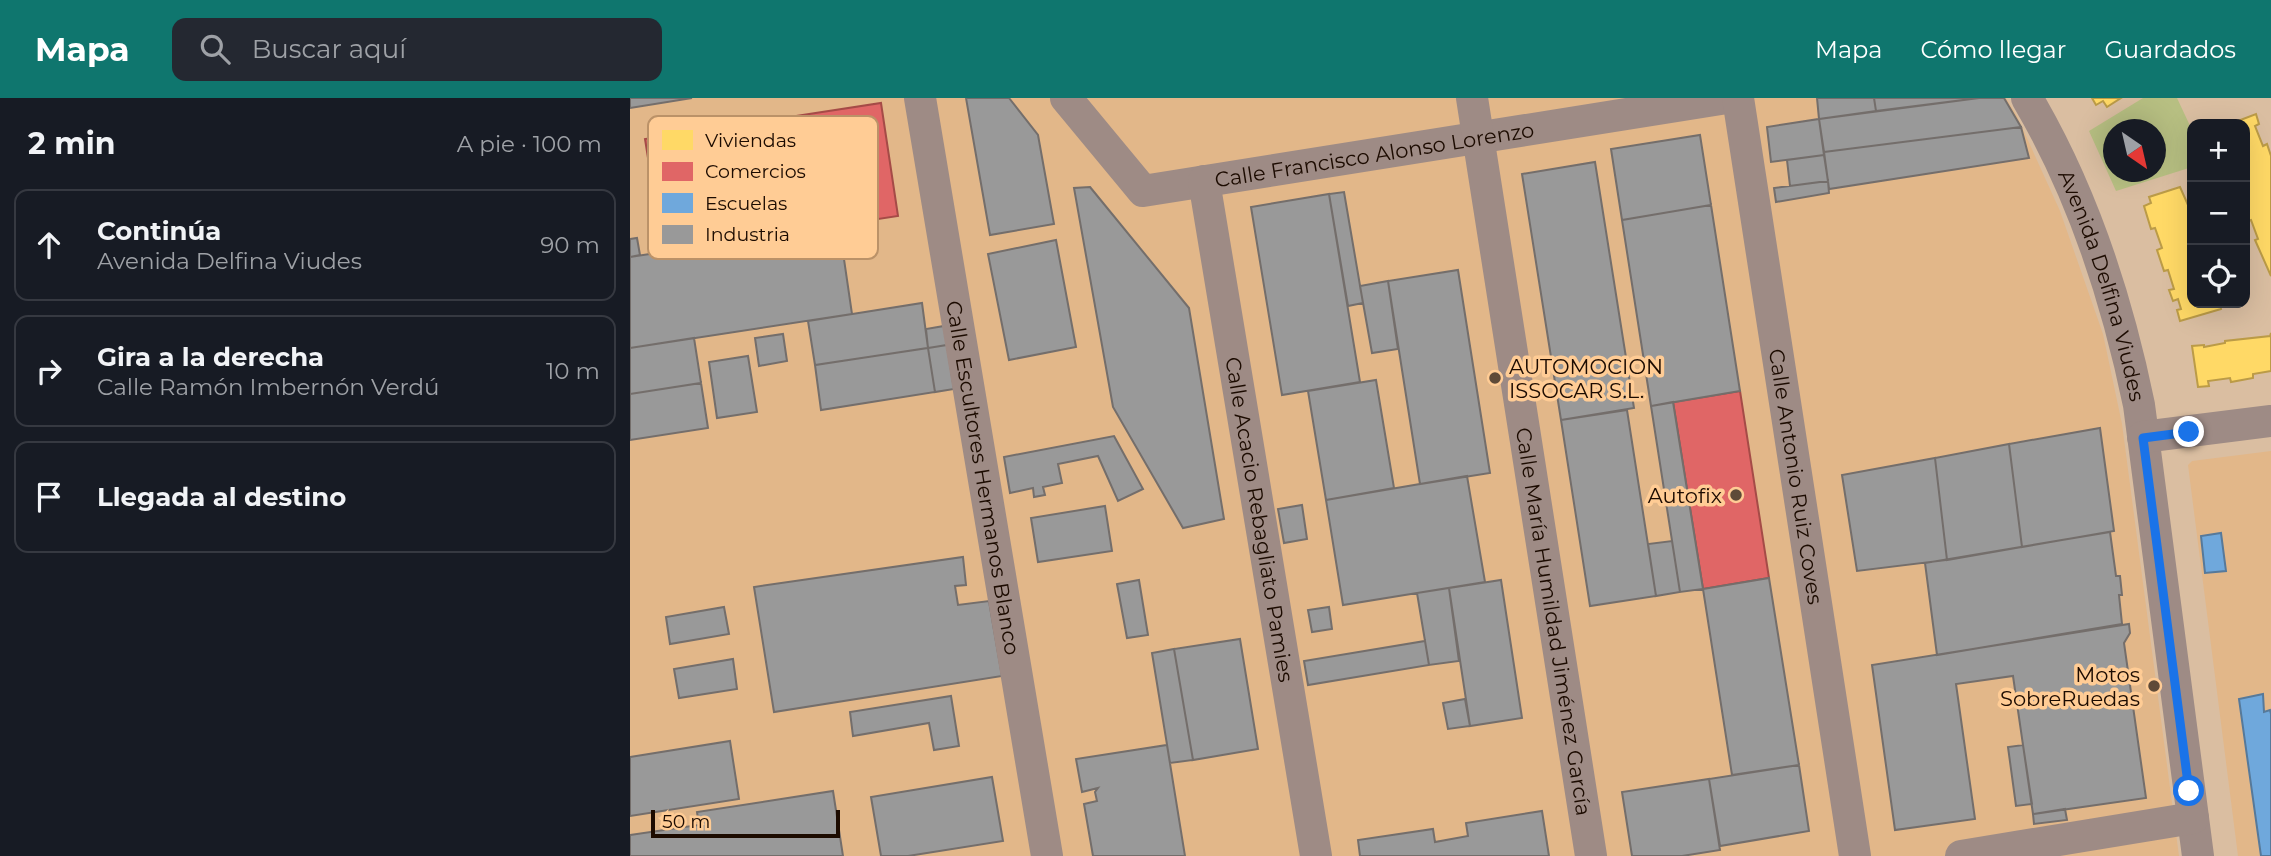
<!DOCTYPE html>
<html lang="es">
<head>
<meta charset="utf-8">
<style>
  :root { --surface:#171b24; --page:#242831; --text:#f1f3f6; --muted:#9ea1a6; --line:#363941; --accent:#0f766e }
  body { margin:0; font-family:Montserrat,sans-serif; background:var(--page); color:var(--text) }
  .controls { position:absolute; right:21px; top:21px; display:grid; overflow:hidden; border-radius:14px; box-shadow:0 7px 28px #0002 }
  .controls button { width:63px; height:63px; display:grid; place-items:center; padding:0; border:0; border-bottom:2px solid var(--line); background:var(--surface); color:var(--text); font:35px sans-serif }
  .compass { position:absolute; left:1473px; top:21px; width:63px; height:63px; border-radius:50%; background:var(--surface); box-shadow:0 7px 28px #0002; rotate:146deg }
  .scale { position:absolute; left:21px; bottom:18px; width:189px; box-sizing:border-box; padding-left:7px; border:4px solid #1c0b00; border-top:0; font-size:19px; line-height:24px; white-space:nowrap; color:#1c0b00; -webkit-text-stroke:5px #ffcc95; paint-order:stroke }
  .stop { position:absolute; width:21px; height:21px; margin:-16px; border:5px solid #1a73e8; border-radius:50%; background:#fff }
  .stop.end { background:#1a73e8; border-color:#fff; box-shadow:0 2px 7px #0008 }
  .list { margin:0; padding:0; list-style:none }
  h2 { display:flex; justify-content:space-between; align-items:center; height:91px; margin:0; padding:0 28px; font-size:30px }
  h2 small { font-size:23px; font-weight:400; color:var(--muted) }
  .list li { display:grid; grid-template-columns:46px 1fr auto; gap:21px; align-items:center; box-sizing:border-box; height:112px; margin:0 14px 14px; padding:0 14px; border:2px solid var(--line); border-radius:14px }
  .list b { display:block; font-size:26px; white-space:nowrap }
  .list p { margin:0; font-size:23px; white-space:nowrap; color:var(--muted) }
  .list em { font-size:23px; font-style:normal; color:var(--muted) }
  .icon { flex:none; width:38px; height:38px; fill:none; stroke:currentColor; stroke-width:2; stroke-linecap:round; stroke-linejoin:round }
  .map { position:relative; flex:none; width:1641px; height:758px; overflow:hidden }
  header { display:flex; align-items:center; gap:42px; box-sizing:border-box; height:98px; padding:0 35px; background:var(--accent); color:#fff }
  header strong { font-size:33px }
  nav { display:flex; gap:38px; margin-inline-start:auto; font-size:24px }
  .search { width:490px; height:63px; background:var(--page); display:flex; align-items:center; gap:18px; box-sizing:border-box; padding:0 24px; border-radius:14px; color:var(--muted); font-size:26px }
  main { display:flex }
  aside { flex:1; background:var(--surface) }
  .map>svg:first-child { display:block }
  .built { fill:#e2b789 }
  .green { fill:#b7bf82; fill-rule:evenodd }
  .homes { fill:#ffd966; stroke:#bb9b47; stroke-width:2 }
  .shops { fill:#e06666; stroke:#a54b47; stroke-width:2 }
  .schools { fill:#6fa8dc; stroke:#56799a; stroke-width:2 }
  .industry { fill:#999; stroke:#746e6b; stroke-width:2 }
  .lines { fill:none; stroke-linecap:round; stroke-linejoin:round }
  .minor { stroke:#9e8b85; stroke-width:32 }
  .route { stroke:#1a73e8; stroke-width:9 }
  .poi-dot { fill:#5e4a38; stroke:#ffcc95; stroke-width:2.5 }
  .labels { text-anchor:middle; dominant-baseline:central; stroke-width:7; stroke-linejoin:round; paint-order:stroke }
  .street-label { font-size:21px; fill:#1c0b00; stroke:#ffcc95 }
  .poi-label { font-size:21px; fill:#1c0b00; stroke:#ffcc95; text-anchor:end }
  .key { fill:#ffcc95; stroke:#bb9268; stroke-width:2 }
  .key-label { font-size:19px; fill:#1c0b00 }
</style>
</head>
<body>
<header>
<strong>Mapa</strong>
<div class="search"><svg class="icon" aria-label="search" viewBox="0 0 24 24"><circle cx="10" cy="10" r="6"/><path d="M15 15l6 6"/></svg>Buscar aquí</div>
<nav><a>Mapa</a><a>Cómo llegar</a><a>Guardados</a></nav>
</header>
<main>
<aside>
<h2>2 min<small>A pie · 100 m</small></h2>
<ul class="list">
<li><svg class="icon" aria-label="ahead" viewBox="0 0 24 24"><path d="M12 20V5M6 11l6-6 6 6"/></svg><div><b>Continúa</b><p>Avenida Delfina Viudes</p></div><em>90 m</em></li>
<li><svg class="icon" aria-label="right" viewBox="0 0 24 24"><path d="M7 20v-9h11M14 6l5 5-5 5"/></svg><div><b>Gira a la derecha</b><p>Calle Ramón Imbernón Verdú</p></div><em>10 m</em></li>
<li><svg class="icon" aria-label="arrive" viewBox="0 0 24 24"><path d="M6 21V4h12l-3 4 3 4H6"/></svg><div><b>Llegada al destino</b></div></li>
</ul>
</aside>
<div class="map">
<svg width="1641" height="758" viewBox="0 0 1641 758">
  <rect width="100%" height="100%" fill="#dabea1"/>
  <path class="built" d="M0,0H1376L1387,18L1430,113L1473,236L1492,326L1549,758H0Z
    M1641,353V758H1608L1558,367L1562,363Z"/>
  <path class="green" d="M1513,0H1547L1562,32V69L1486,93L1459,33ZM1484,32H1526V74H1484Z"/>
  <path class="homes" d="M1462,0H1491L1477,9L1473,3L1466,7Z
    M1626,16L1629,26L1625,28L1633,48L1637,46L1641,58V178L1625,142L1628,141L1621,122L1618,123L1615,114V26H1600Z
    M1550,89L1562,116L1560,119L1562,126V205H1590L1591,211L1550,223L1547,212L1551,211L1548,201L1543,203L1539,192L1544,191L1538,172L1534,173L1527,152L1532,150L1525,130L1521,131L1514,108L1521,105L1519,99Z
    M1641,235V273L1623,276V280L1601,284L1600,280L1578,283L1579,288L1568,289L1562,248L1574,247V249L1595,245V243L1640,238Z"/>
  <path class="shops" d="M251,5L268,118L33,154L15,41Z
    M1110,293L1139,480L1073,491L1043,304Z"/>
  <path class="schools" d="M1591,435L1596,473L1575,475L1571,438Z
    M1633,596L1634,614L1640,612L1641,616V758H1631L1609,601Z"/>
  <path class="industry" d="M0,0H62L0,10Z
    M336,0H379L408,37L424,126L360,137Z
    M1187,0H1244L1246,13L1189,21Z
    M1244,0H1349L1246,13Z
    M1349,0H1374L1391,29L1194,54L1189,21Z
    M1189,21L1194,57L1141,64L1137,29Z
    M1391,29L1399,60L1199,91L1194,54Z
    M1070,37L1081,107L992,122L981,51Z
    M1194,57L1198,83L1160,88L1157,62Z
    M965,64L1004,310L931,322L892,76Z
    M1198,83L1199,95L1146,104L1144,90Z
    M460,89L559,210L594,421L553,430L483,309L444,90Z
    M714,94L733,205L718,208L699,96Z
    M699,96L730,284L652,297L621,109Z
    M1081,107L1110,293L1021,308L992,122Z
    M209,127L222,216L0,250V159Z
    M7,140L10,157L0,159V141Z
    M426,142L446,249L379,262L358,156Z
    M828,172L860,375L790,386L758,183Z
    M758,183L768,251L742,255L730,188Z
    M292,205L298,250L185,267L178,223Z
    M314,228L317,247L298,250L296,231Z
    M153,236L157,263L129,268L125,240Z
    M64,240L71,285L0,296V250Z
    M317,247L324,291L305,294L298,250Z
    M298,250L305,294L191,312L185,267Z
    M118,258L127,314L87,320L79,264Z
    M746,282L764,390L696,402L678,293Z
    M71,285L78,330L0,342V296Z
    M1043,304L1073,491L1050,494L1021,308Z
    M997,312L1026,498L960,508L931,322Z
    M1470,330L1484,433L1392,449L1379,346Z
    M484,338L513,391L488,403L468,358L428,366L432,385L413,389L415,397L404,399L403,390L380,395L374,359Z
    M1379,346L1392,449L1317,462L1305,360Z
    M1305,360L1317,462L1227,473L1212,377Z
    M837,378L855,484L713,507L696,402Z
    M672,407L677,441L654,445L648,411Z
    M475,408L482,453L408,464L401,420Z
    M1480,434L1486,478H1490L1492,497H1489L1492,526L1307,557L1295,465Z
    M1042,443L1050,494L1026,498L1018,446Z
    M333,459L336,487L325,488L328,507L359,503L372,578L144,614L124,489Z
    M1139,480L1169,667L1102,677L1073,491Z
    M509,482L518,537L497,540L487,486Z
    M871,482L892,620L840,628L819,490Z
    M819,490L829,563L799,567L787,495Z
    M94,509L99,536L40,546L36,519Z
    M699,509L702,531L682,534L678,512Z
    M1499,526L1500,535L1494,545L1516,700L1403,716L1383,578L1326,586L1345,721L1265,732L1242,567Z
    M610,541L628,651L563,662L544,551Z
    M795,543L799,567L678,587L674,563Z
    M544,551L563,662L540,665L522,555Z
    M103,561L107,591L49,600L44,571Z
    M321,598L329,648L304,652L299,625L223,638L220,614Z
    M835,601L840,628L818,631L813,605Z
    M100,643L109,701L0,718V659Z
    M537,647L555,758H463L454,706L467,703L465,694L468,690L452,694L446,661Z
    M1393,647L1402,706L1386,708L1378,649Z
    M1169,667L1179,733L1090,748L1079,681Z
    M362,679L373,743L278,758H251L241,699Z
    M1079,681L1090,752L1052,758H1002L992,694Z
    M203,693L213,758H0V737L69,727L67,714Z
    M1435,711L1437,722L1404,726L1403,716Z
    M912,713L919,758H730L728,742L803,731L805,744L838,738L836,725Z"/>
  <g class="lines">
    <g class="minor">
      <path id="s1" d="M290,0L417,758"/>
      <path id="s2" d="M436,0L513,93L1097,0"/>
      <path id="s3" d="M842,0L961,758"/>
      <path id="s4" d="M1108,0L1225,758"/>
      <path id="s5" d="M1397,0C1453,95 1487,200 1509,307L1568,758"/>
      <path id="s6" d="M574,83L686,758"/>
      <path d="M1513,339L1641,323"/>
      <path d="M1331,758L1563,720"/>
    </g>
  </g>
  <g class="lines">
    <path class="route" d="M1559,334L1513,340L1559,693"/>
  </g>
  <g class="poi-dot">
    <circle cx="865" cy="280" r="7"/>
    <circle cx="1106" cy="397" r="7"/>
    <circle cx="1524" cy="588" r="7"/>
  </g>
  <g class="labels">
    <g class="street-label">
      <text stroke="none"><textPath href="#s2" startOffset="355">Calle Francisco Alonso Lorenzo</textPath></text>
      <text stroke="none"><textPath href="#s5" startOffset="203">Avenida Delfina Viudes</textPath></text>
      <text stroke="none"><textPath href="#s1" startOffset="385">Calle Escultores Hermanos Blanco</textPath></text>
      <text stroke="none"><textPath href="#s4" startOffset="383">Calle Antonio Ruiz Coves</textPath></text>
      <text stroke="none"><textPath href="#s6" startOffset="343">Calle Acacio Rebagliato Pamies</textPath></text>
      <text stroke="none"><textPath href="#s3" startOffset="530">Calle María Humildad Jiménez García</textPath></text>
    </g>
    <g class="poi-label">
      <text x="879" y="268" text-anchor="start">AUTOMOCION<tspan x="879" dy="24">ISSOCAR S.L.</tspan></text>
      <text x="1092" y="397">Autofix</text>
      <text x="1510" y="576">Motos<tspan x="1510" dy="24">SobreRuedas</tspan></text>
    </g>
  </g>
  <rect x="18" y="18" width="230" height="143" rx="10" class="key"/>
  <rect x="32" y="32" width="31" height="20" fill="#ffd966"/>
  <rect x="32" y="64" width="31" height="19" fill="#e06666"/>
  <rect x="32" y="95" width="31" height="20" fill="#6fa8dc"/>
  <rect x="32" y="127" width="31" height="19" fill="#999"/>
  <g class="key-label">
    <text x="75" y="49">Viviendas</text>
    <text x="75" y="80">Comercios</text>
    <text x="75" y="112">Escuelas</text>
    <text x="75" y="143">Industria</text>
  </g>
</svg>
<div class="controls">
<button>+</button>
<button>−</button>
<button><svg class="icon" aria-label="locate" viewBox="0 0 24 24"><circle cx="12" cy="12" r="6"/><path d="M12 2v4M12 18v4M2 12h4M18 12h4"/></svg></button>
</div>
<svg class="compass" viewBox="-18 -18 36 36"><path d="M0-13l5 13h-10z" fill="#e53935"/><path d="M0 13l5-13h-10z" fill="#9ea1a6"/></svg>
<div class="scale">50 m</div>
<div class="stop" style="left:1559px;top:693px"></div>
<div class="stop end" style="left:1559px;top:334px"></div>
</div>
</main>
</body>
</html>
